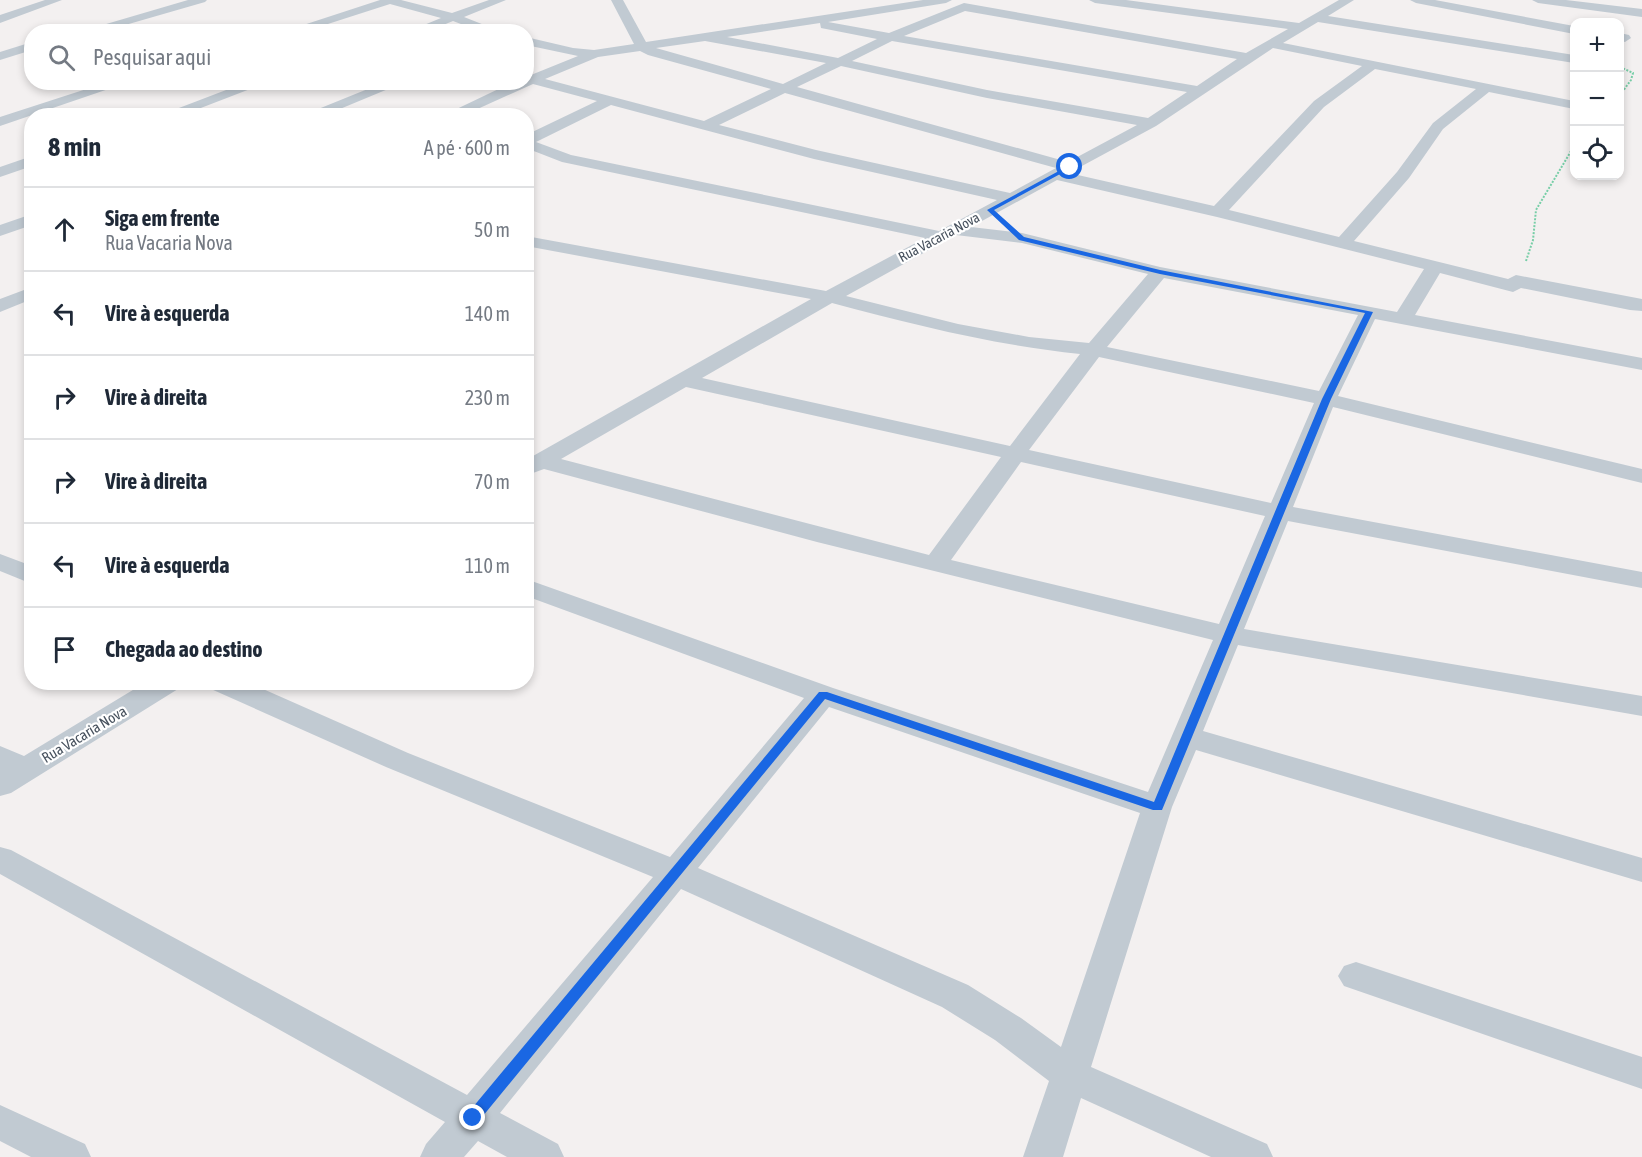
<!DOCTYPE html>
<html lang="pt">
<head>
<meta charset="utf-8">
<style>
  :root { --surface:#fff; --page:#f6f6f7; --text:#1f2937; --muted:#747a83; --line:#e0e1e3 }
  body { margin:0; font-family:"Asap Condensed",sans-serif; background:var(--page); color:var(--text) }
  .controls { position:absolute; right:18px; top:18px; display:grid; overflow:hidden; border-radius:12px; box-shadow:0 3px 9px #0003 }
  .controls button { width:54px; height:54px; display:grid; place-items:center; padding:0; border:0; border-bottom:2px solid var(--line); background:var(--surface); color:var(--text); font:30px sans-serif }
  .stop { position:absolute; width:18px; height:18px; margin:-14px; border:4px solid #1a67e3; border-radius:50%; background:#fff }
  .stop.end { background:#1a67e3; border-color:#fff; box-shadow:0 2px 6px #0008 }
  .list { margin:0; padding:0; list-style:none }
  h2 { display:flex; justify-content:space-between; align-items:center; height:78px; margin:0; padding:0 24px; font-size:26px }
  h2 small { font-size:20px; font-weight:400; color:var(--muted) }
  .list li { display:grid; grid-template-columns:39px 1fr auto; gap:18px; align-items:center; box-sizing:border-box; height:84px; padding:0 24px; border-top:2px solid var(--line) }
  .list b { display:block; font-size:22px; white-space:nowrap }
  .list p { margin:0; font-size:20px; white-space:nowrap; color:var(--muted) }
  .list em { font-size:20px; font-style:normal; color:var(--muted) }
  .icon { flex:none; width:33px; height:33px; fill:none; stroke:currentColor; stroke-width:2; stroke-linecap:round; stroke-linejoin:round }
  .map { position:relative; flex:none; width:1642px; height:1157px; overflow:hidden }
  .search { position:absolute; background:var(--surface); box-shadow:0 3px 9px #0003; left:24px; top:24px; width:510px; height:66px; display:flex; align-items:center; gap:15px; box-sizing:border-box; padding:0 21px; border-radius:24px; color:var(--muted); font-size:22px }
  .panel { position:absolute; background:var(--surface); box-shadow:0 3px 9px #0003; left:24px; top:108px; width:510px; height:582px; border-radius:24px }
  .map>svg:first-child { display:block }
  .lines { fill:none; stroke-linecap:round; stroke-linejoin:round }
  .path { stroke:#77cea7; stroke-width:2; stroke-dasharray:2 1.5; stroke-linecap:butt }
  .minor { fill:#c1cad2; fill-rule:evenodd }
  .route { fill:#1a67e3 }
  .labels { text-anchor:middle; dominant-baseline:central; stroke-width:4.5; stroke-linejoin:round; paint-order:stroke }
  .far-street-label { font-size:14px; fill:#48525e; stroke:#fff }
  .street-label { font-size:15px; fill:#48525e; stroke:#fff }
</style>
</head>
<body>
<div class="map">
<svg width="1642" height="1157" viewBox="0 0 1642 1157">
  <rect width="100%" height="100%" fill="#f3f0f0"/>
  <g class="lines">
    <path class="path" d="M1620,67L1633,73L1631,80L1620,95
      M1526,261L1533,240L1536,210L1574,146"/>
    <path class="minor" d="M45,0H62L0,23V15Z
      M188,0H207L205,2L101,32H79Z
      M380,0H401L452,13L489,0H506L464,17L502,32H482L453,21L426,32H407L441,18L390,4L303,32H282Z
      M611,0H623L646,42L923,0H952L946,3L828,22L889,33L964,3L1246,53L1288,29L1095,3L1089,0H1126L1299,23L1339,0H1354L1328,16L1574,55V63L1318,22L1283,43L1574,101V109L1489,92L1443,129L1409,178L1354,241L1508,279L1516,275L1642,299V311L1630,310L1521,288L1513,292L1440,273L1415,315L1642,358V370L1375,319L1338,396L1642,469V483L1333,407L1293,507L1642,572V588L1288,521L1244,629L1642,696V716L1238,645L1203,731L1642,858V882L1196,750L1172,807L1091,1067L1267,1144L1273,1157H1211L1081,1098L1063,1157H1023L1049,1081L995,1040L942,1007L681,889L500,1113L558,1144L564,1157H507L478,1141L464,1157H420L426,1144L445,1122L0,874V847L11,850L467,1095L653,877L386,767L211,689L207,682H247L408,753L670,857L804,698L526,596V579L833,688L1148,792L1213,640L817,542L544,469L533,473L526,471V460L533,456L811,299L526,246V236L826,291L925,238L562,162L526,148V135L597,101L533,84L462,116H442L513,82H526V77L578,56L526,45V37L573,48L594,50L634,44ZM965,11L1237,59L1197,86L904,36ZM820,23L821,28L877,39L838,58L727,37ZM705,41L826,63L783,84L656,48ZM892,41L1187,92L1148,118L987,90L852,61ZM1273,48L1362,66L1314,101L1214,206L1069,173L1156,126ZM640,51L648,55L771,89L704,121L545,79L598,57ZM841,66L987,98L1137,125L1068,162L797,87ZM1375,69L1476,89L1433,123L1397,172L1339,237L1229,210L1324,107ZM785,93L1056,168L1010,193L816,150L719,125ZM611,105L814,159L997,200L939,231L571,155L536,142ZM1057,180L1217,217L1424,269L1397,312L1160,267L1022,233L971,227ZM956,235L1022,243L1148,274L1089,343L1029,337L958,324L846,296ZM1164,278L1358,315L1319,391L1107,347ZM832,303C915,325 994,345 1080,354L1010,446L702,378ZM1099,357L1314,403L1271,503L1029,450ZM686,387L1001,457L929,555L561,459ZM1021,462L1265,516L1219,624L951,560ZM829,707L1140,813L1061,1047L1021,1018L968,985L698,868Z
      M1410,0H1435L1574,26V34L1416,3Z
      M1532,0H1566L1642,9V17L1538,3Z
      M1620,33L1629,35L1631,38L1625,42L1620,41Z
      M32,42V50L0,60V52Z
      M108,82H129L0,126V117Z
      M247,82H268L180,116H158Z
      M385,82H405L323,116H301Z
      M32,156V166L0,177V167Z
      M32,214V225L0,236V225Z
      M32,287V299L0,312V299Z
      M0,554L32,566V584L0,571Z
      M146,682H182L178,689L11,793L0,796V746L24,756Z
      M1356,962L1642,1057V1089L1344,986L1338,976L1344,966Z
      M0,1105L85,1144L91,1157H31L0,1141Z"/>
  </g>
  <path class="route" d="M1068,166L1073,167L994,210L1024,237L1160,270L1373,312L1331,399L1162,810H1153L825,699L478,1122L473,1124L468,1122L466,1118L468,1113L819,692H827L1154,802L1322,399L1365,313L1160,274L1019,240L987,210Z"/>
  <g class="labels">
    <g class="far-street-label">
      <text transform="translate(939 237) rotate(-28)">Rua Vacaria Nova</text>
    </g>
    <g class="street-label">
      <text transform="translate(84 734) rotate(-31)">Rua Vacaria Nova</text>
    </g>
  </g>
</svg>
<div class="controls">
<button>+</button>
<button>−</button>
<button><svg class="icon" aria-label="locate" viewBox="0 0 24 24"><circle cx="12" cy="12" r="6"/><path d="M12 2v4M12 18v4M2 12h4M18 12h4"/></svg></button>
</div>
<div class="stop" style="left:1070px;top:167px"></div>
<div class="stop end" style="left:473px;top:1118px"></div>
<div class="search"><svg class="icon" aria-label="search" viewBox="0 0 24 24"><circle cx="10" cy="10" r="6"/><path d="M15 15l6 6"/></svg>Pesquisar aqui</div>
<section class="panel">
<h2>8 min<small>A pé · 600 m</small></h2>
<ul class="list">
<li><svg class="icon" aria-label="ahead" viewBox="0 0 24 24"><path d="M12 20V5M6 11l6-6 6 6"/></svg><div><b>Siga em frente</b><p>Rua Vacaria Nova</p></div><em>50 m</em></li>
<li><svg class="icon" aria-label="left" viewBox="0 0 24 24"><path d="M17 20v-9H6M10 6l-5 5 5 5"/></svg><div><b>Vire à esquerda</b></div><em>140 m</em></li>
<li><svg class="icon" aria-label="right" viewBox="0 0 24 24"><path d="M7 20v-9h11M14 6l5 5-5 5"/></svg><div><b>Vire à direita</b></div><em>230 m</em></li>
<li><svg class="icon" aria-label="right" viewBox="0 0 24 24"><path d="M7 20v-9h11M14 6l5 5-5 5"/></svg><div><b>Vire à direita</b></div><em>70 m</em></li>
<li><svg class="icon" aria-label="left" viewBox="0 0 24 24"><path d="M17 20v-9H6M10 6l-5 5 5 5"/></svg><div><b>Vire à esquerda</b></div><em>110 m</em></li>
<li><svg class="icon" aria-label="arrive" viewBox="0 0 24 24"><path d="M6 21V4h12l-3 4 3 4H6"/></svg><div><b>Chegada ao destino</b></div></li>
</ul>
</section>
</div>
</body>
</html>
